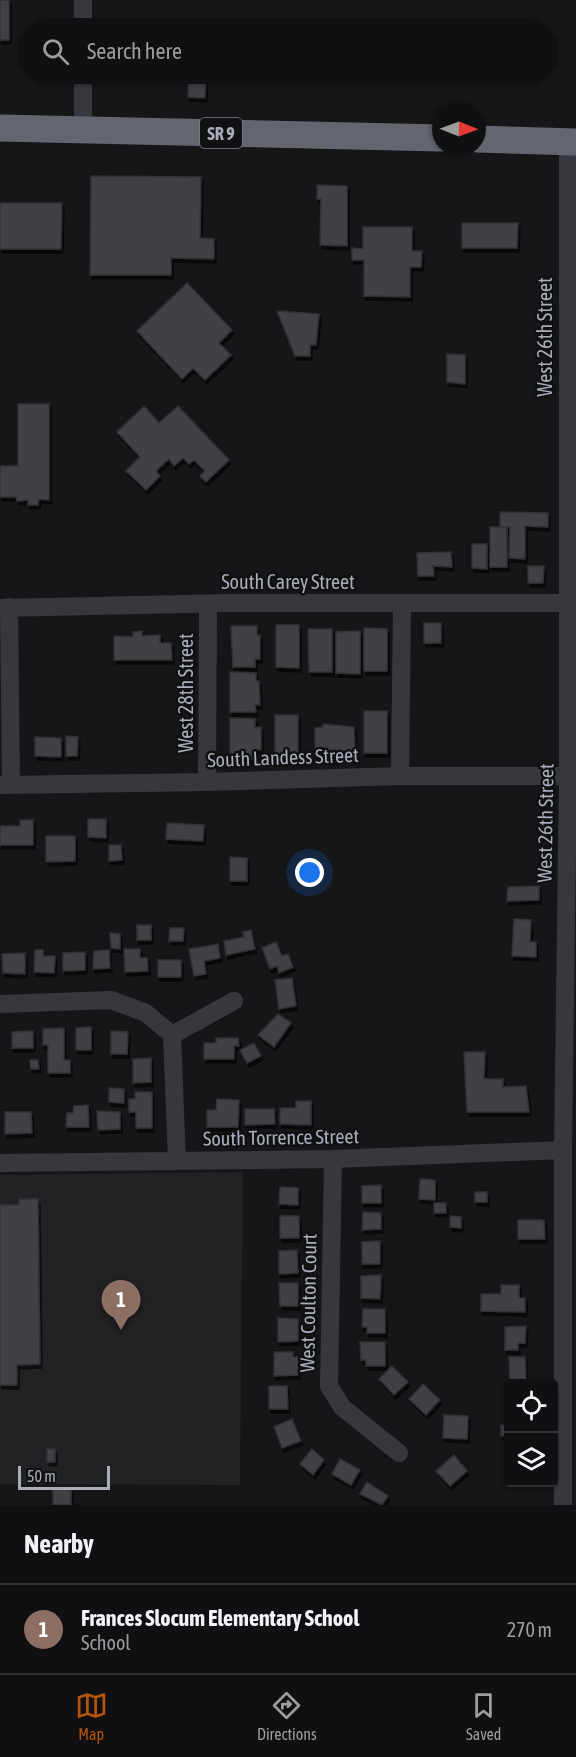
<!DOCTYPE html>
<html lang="en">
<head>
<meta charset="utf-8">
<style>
  :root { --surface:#101012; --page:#1e1e20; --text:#f1f3f6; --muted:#9c9d9f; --line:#303032; --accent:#b45309 }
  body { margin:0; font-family:"Asap Condensed",sans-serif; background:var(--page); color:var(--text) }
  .controls { position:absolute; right:18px; bottom:18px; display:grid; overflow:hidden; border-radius:6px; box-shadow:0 2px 4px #0004 }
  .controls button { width:54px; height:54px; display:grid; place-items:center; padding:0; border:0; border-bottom:2px solid var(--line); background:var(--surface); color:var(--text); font:30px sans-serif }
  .compass { position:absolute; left:432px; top:102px; width:54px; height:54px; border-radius:50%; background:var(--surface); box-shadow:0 2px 4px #0004; rotate:91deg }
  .scale { position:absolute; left:18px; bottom:15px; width:92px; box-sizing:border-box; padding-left:6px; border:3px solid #a8adb8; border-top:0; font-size:16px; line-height:21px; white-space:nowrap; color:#a8adb8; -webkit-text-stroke:4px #111113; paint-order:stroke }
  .you { position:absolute; left:310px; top:873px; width:21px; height:21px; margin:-15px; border:4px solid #fff; border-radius:50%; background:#1a73e8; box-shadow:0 0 0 9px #1a73e833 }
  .badge { display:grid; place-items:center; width:39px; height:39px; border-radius:50%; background:var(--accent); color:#fff; font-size:20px; font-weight:700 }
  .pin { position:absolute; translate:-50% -50px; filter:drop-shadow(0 2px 3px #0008) }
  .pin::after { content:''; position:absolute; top:32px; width:21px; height:18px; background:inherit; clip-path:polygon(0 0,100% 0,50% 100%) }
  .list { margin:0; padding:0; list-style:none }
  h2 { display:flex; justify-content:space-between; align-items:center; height:78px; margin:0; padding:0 24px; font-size:26px }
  h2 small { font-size:20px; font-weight:400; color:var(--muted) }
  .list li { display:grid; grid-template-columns:39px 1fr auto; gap:18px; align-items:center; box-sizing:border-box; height:90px; padding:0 24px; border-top:2px solid var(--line) }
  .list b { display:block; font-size:22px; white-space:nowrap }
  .list p { margin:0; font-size:20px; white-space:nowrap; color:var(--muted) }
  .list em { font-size:20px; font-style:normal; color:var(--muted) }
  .icon { flex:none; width:33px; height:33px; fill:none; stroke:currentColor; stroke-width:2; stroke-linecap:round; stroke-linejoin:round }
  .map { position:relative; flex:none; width:576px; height:1505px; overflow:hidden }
  .search { position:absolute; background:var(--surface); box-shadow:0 2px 4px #0004; left:18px; right:18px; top:18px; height:66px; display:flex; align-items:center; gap:15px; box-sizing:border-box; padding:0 21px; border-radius:33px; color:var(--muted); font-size:22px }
  .sheet { height:168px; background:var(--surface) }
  nav { display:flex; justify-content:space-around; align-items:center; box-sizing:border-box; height:84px; border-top:2px solid var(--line); background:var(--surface); font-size:16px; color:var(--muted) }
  nav a { display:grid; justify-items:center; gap:3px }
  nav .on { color:var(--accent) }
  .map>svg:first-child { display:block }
  .built { fill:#222225 }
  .building { fill:#404145; stroke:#303034; stroke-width:1.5; filter:url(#shadow) }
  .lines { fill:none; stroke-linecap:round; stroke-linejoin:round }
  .minor { stroke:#37383d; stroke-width:18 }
  .highway { stroke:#63666e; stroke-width:27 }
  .labels { text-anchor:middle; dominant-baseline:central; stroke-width:5; stroke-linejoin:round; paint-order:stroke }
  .shield { fill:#111113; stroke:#7b7e86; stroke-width:1.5 }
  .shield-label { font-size:18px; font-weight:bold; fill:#a8adb8 }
  .street-label { font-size:20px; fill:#a8adb8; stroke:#111113 }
</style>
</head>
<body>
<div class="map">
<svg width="576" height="1505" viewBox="0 0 576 1505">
  <defs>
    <filter id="shadow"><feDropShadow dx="2" dy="4" stdDeviation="0" flood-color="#0009"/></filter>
  </defs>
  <rect width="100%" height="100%" fill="#161618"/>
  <path class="built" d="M243,1172L240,1485L0,1484V1175Z"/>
  <path class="building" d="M0,0H9V40H0Z
    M523,22V28H492V23Z
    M190,23L237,25L236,28H190Z
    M189,74H206L205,98L188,97Z
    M91,176L201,177L200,238L214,239V259L171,258V275H90Z
    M317,185L347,186V246L320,245L321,199H317Z
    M0,203H62L61,249H0Z
    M462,223H518L517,248H462Z
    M363,227H412V251H422L421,267H410V297L364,296V260H352V248L363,249Z
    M187,283L232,330L219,343L231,355L205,380L193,368L182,379L137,331Z
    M277,311L319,314L316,345H310V356H295Z
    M447,354L465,355V384L447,382Z
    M18,404H49V500L39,499L38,505H28V500L17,501L16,497H0V466H18Z
    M144,406L159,423L178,406L229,460L206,482L200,476L205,471L194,460L189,464L183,458L174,466L169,459L156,471L160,476L146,490L126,471L140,457L117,432Z
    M500,512L548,513V527L525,526V559L509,558L510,527H500Z
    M490,527H507V567H490Z
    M472,544H487V569L472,568Z
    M451,552L452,567L433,566L434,576H418L417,553Z
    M528,566H544L543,583H528Z
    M424,623H441V643H424Z
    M276,625H299V668L276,667Z
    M231,626H257V635H260V659H255V667H233Z
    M364,628L387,629V671H364Z
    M308,629H332V672H309Z
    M142,631V636L160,635V643H171L172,660H114V636L133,637V632Z
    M360,631V674L336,673V632Z
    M230,672L256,673V681H259L260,705H255L256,712H230Z
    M364,711H387V753H364Z
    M275,715H298V757L275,756Z
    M230,718L255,719V728L261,727V750L255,749V760L230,759Z
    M323,724L354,727L355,753H315V728L323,727Z
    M66,736L78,737L77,756H66Z
    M35,737L61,738V757L35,756Z
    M88,819H106V838L88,837Z
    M20,820H33V845H0V826H20Z
    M167,823L204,825L203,841L166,839Z
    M46,836H75V861L46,862Z
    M109,845H121L122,860L109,861Z
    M230,857L247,858V881H230Z
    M539,886V900L507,901L508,887Z
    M514,919L531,920L530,942H536V957L512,956Z
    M137,925H151V940H137Z
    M170,928H184L183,941H169Z
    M251,930L255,949L226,955L224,941L244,937L243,932Z
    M110,933L120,934V949L111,948Z
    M276,942L282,956L288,954L293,967L279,973L277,966L270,969L262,948Z
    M218,944L220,958L204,961L206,974L194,976L189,949Z
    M124,949H140V958H147L148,971L125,972Z
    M35,950H43V956H55L54,973L34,972Z
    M109,950L110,968L93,969L94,951Z
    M85,952V970L63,971V953Z
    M25,953V974L3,973L2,954Z
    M158,960H181V977H158Z
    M292,978L296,1006L279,1009L275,980Z
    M278,1014L291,1023L274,1047L258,1035Z
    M91,1027V1050H76V1028Z
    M64,1028V1060H70V1073H48V1045H43V1029Z
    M33,1031V1048H12V1032Z
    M111,1031L128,1032L127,1054H111Z
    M216,1038H238L239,1046H234V1059H204V1043H216Z
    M254,1043L261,1056L247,1063L240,1050Z
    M464,1052H485L484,1079H503V1087L526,1086L529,1112H467Z
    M151,1058V1082L133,1083V1059Z
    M30,1060H38L39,1069H31Z
    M109,1088L124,1089V1103L109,1102Z
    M135,1092H152V1128H136V1112H129V1099H135Z
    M217,1099L239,1100L238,1127H207V1110H216Z
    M296,1101H311V1125L280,1124V1108H296Z
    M88,1105L89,1127H66L67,1113H73L74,1106Z
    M245,1109H274L275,1124L245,1125Z
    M97,1111L120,1112V1129L98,1130Z
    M5,1112H31L32,1133L5,1134Z
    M420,1179L435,1180V1200L419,1199Z
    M381,1185V1203H362V1186Z
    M280,1187L298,1188V1205L279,1204Z
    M475,1192H487V1202H475Z
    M19,1199H38L40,1364L17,1365V1385H0V1205H19Z
    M434,1203H446V1213H434Z
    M363,1212L381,1213V1229L362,1230Z
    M280,1216H299V1238H280Z
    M450,1216L461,1217V1228L450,1227Z
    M518,1220H544L545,1239H518Z
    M380,1241V1264H362V1242Z
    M297,1250L298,1273L279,1274V1251Z
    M381,1275L380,1299L361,1298V1276Z
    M279,1283H298V1306H280Z
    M501,1285H519V1298H525V1312L481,1311V1294H501Z
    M363,1309H385V1333H367V1327H362Z
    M278,1318L298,1319V1341L278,1342Z
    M526,1326L525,1343H518V1350H505V1327Z
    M360,1342H385V1366H366V1360H361Z
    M274,1352H293V1357H298V1375L274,1376Z
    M509,1357H525L526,1379L510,1380Z
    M392,1366L408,1382L394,1395L379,1379Z
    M423,1384L440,1400L426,1415L409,1399Z
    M269,1386H287L288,1409H269Z
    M444,1415L468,1416L467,1439L443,1438Z
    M292,1419L301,1441L282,1448L274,1427Z
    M501,1425L508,1426V1436H501Z
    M47,1449H55V1462H47Z
    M312,1449L324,1460L313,1475L300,1464Z
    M454,1455L467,1471L450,1486L436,1471Z
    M340,1459L360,1470L351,1485L332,1474Z
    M367,1482L388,1496L382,1505L360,1494Z
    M53,1488H71V1505H53Z"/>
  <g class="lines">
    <path class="minor" d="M83,28V0
      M83,129V74
      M9,607L11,785
      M0,608L231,603H576
      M400,776L402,603
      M207,782L208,604
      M0,785L207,782L400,776H568
      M0,1004L111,1000L146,1013L172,1035
      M172,1035L177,1161
      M172,1035L234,1001
      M333,1159L329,1386L342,1407L399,1453
      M0,1163L333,1159L563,1150
      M563,1505V1150L568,776V142"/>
    <path class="highway" d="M0,128L441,138
      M477,139L576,142"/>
  </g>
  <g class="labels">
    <rect class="shield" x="200" y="118" width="42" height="30" rx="4.5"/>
    <g class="shield-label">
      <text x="221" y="133">SR 9</text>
    </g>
    <g class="street-label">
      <text transform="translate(544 337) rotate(-90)">West 26th Street</text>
      <text x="288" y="581">South Carey Street</text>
      <text transform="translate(185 693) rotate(-90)">West 28th Street</text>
      <text transform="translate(283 757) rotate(-2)">South Landess Street</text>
      <text transform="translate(545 823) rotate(-89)">West 26th Street</text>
      <text transform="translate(281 1137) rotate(-1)">South Torrence Street</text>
      <text transform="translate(308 1303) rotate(-89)">West Coulton Court</text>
    </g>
  </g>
</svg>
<div class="controls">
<button><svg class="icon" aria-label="locate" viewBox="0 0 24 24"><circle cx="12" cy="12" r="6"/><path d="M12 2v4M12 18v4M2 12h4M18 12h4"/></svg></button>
<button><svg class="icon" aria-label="layers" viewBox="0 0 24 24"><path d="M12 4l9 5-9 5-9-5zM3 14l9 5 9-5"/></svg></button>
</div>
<svg class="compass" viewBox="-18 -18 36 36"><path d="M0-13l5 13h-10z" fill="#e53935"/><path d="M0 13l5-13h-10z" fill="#9c9d9f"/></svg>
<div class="scale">50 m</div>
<div class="you"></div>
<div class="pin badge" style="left:121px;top:1330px;background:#8d6e63">1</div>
<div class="search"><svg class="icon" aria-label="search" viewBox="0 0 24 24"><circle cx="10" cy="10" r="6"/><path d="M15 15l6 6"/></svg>Search here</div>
</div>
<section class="sheet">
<h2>Nearby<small></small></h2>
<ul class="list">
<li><span class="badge" style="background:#8d6e63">1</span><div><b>Frances Slocum Elementary School</b><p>School</p></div><em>270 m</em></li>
</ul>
</section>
<nav>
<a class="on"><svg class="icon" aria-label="map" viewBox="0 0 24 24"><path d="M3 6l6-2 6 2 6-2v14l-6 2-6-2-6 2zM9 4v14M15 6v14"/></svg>Map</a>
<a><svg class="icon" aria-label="directions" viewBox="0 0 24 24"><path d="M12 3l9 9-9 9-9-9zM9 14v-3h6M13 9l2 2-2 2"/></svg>Directions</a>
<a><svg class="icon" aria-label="saved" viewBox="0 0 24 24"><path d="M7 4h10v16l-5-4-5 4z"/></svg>Saved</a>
</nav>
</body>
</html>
